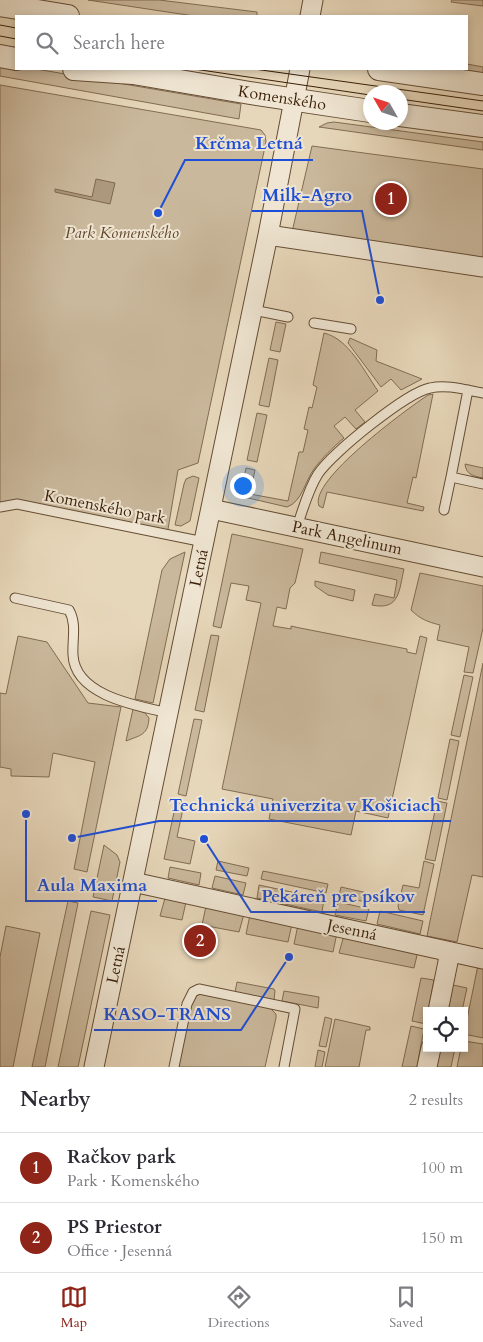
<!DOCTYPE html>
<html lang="en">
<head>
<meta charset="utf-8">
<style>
  :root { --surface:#fff; --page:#f7f7f7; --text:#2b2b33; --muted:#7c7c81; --line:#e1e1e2; --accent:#8f2418 }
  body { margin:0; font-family:Cardo,serif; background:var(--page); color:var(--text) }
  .controls { position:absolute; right:15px; bottom:15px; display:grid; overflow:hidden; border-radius:0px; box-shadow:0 2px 8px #0003 }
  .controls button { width:45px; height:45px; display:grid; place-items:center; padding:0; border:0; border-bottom:1px solid var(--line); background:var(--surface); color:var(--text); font:25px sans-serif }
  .compass { position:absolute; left:363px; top:85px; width:45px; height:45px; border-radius:50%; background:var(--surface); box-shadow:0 2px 8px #0003; rotate:309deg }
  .you { position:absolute; left:242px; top:485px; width:18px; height:18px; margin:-12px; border:4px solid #fff; border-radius:50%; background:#1a73e8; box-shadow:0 0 0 8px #1a73e833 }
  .badge { display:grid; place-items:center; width:32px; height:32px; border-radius:50%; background:var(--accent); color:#fff; font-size:16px; font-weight:700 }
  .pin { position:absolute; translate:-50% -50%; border:2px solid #fff; box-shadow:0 1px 5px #0006 }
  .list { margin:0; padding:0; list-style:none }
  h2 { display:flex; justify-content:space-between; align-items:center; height:65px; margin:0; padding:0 20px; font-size:21px }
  h2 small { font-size:16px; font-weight:400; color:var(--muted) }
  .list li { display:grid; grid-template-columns:32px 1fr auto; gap:15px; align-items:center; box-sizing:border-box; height:70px; padding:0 20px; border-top:1px solid var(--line) }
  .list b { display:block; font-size:19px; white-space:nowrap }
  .list p { margin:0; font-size:16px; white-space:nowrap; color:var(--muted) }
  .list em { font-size:16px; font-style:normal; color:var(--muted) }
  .icon { flex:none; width:28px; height:28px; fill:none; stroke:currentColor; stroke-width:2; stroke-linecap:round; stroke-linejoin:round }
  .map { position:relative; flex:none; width:483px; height:1067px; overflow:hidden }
  .search { position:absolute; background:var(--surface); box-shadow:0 2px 8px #0003; left:15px; right:15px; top:15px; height:55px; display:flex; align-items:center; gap:12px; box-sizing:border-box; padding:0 18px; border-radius:0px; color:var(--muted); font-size:19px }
  .sheet { height:205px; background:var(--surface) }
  nav { display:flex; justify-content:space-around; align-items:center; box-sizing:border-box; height:70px; border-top:1px solid var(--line); background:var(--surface); font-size:14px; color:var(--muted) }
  nav a { display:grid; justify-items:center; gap:2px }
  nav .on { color:var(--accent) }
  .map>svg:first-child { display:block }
  .green { fill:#cab89c; stroke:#826c52 }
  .water { fill:#ac987d; stroke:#7e684e }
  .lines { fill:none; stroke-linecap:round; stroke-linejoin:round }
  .service-casing { stroke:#654d34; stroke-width:11 }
  .minor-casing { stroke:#654d34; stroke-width:21 }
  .tertiary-casing { stroke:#654d34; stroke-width:24 }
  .service { stroke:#efe5d2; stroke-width:9 }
  .minor { stroke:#efe5d2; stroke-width:19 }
  .tertiary { stroke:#efe5d2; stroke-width:22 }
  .tram { stroke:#3a1f07; stroke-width:1 }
  .labels { text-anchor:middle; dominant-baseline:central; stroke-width:4; stroke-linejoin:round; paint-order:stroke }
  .street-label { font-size:16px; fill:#3a1f07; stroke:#efe5d2 }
  .park-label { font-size:16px; font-style:italic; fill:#5e452c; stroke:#efe5d2 }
  .leader { fill:none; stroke:#1d4ed8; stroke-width:2 }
  .callout-dot { fill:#1d4ed8; stroke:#efe5d2; stroke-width:2 }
  .callout-label { font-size:18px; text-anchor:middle; font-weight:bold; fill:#1d4ed8; stroke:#efe5d2; stroke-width:4; stroke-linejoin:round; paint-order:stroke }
</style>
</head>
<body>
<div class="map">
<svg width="483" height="1067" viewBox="0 0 483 1067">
  <rect width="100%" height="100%" fill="#e7d7ba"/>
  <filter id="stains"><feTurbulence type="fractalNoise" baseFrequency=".004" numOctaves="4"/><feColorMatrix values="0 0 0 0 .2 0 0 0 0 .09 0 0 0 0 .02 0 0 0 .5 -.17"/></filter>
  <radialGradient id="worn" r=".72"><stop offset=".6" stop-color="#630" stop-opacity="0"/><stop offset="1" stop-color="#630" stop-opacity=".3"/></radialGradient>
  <path class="green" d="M88,0H159L257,12V16H194Z
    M452,0H483V6L451,2Z
    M0,63L16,69H36L241,104L239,119L0,76Z
    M467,64L483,67V74L447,69H467Z
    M0,85L261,130L265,135L266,142L198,463L178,470L167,535L17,504L0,507Z
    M334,122L483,142V150L319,127L327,123Z
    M312,146L483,169V259L292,232Z
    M276,322L286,324L280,352L270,350Z
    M324,333C349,339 364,371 378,391L355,410L365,422L356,429L345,417L334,426L344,438C333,447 322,458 314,469C305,481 302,502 287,507L244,497L241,492L246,468L255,470L250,494L288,501L299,452H303L308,430L304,429L309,407L312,408L317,387L313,385Z
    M350,338L377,350L376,361L422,379L401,390L391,379L381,387L348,343Z
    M269,358L278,360L269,407L259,405Z
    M433,394L416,478L413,477L407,503L424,507L423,511L327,492L323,508L319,506C308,481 407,409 428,395Z
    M257,413L267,415L257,462L247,460Z
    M465,464L483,468V478C474,476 466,475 465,464Z
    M193,476L199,478L190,521L181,526L175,525L184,484L186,479Z
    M232,534L303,549L295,583L290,588L286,609L277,607L273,626L291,629V626L300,628L407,649V652L416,654L420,636L427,638L388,818L356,811L351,835L269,819L273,799L222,789L261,603L246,600L249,586L231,583L221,628L213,626Z
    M185,552L153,703L135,699L162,570L170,559Z
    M321,552L404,569C399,590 400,611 372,605L375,594L394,598L397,580L319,563Z
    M420,573L483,586V628L473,673L464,672L469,647L437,640L440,625C428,622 420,619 411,610Z
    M315,581L355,590L353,601L328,595L315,586Z
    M211,635L219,636L204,712L195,710Z
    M18,636L47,642L88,703L121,707L87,872L74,869L95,762L53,753L49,777L11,776V769L0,767V693L6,694Z
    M483,663V877L472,875L457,942L427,936Z
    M464,675L473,677L460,737L451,735Z
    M133,709L145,713L149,718C148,735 141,735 126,741Z
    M194,719L202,720L186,796L178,794Z
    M450,739L459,741L447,800L438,798Z
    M437,801L447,803L435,861L425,859Z
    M176,803L184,804L177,837L195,841L190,864L164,859Z
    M104,845L117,855L120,862L112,901L93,897Z
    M218,861L249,868L247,876L216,870Z
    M424,861L434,864L423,915L399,910L398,906L403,885L419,888Z
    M170,867L201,873L199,885L168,878Z
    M263,871L328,884L326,893L261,879Z
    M215,876L246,883L243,895L212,888Z
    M259,885L324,899L322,912L257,898Z
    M341,887L372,894L370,903L339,896Z
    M165,898L186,902L182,920L160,916Z
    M68,901L78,903L45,1067H32Z
    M338,902L369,909L366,921L335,915Z
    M206,906L244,914L239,932L202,925Z
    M91,911L110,915L78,1067H58Z
    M380,911L423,921L420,934L377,924Z
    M250,915L292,924L288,942L246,934Z
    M298,925L337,933L333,952L294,944Z
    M6,926L40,933L13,1067H0V957Z
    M344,935L418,951L414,968L339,953Z
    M478,965H483V1038L464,1034Z
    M421,978L434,980L428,1011H427L426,1024L412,1021Z
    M237,982L274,989L275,991L274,1000L235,992Z
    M453,985L467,988L462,1011H448Z
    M284,991L319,997L318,1008L282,1001Z
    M200,993L269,1007L276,1014V1018L265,1067H176C180,1051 187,1000 200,993Z
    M325,1017L332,1019L326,1047L319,1046Z
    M335,1019L370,1027V1030H366L359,1067H325Z
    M411,1026L424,1029L417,1067H402Z
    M464,1041L483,1044V1067H457L461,1048H464Z
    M440,1048H455L451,1067H437Z
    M318,1050L325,1052L322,1067H315Z"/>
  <path class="water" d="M96,179L115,183L110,204L55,192V189L92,197Z"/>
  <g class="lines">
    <defs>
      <path id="service" d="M253,310L288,317
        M314,323L351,329
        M468,390L451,477L483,484
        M0,507L17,504L204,542
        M444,510L451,477
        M297,527C303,509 308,490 318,474C332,453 406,393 430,388C447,384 466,390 483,393
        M15,598L69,610C77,624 72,640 73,655C75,696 138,706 169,713
        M174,1067L187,1004L193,992L199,989L295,1009L284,1067"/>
      <path id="minor" d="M310,16L313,0
        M268,235L483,267
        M211,509L483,567
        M133,882L483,959
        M438,1011L450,952
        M94,1067L268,235L300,69
        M427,1067L431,1048"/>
      <path id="tertiary" d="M0,5L68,16
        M0,56L16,59
        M74,69L133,73L250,93L370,111
        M379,69L483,84
        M400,115L483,126"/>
    </defs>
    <use href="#service" class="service-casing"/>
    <use href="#minor" class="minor-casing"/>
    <use href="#tertiary" class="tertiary-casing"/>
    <use href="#service" class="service"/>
    <use href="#minor" class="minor"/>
    <use href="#tertiary" class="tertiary"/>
    <path class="tram" d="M0,25L16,28
      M0,36L16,39
      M194,69L370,95
      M254,69L483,101
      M400,99L483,111"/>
  </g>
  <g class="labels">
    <g class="street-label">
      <text transform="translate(282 98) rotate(9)">Komenského</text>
      <text transform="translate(105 507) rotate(11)">Komenského park</text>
      <text transform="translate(347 538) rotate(12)">Park Angelinum</text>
      <text transform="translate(199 568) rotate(-78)">Letná</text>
      <text transform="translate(352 930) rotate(12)">Jesenná</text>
      <text transform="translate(116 965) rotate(-78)">Letná</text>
    </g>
    <g class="park-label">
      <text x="122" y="233">Park Komenského</text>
    </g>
  </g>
  <path class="leader" d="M158 213L185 160H313M380 300L362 211H252M72 838L159 821H451M26 814L26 901H157M204 839L251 912H425M289 957L241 1030H94"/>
  <g class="callout-dot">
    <circle cx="158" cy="213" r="5"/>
    <circle cx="380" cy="300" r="5"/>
    <circle cx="72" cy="838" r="5"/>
    <circle cx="26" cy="814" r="5"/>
    <circle cx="204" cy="839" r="5"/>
    <circle cx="289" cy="957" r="5"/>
  </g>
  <g class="callout-label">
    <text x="249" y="149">Krčma Letná</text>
    <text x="307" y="201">Milk-Agro</text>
    <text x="305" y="811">Technická univerzita v Košiciach</text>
    <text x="92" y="891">Aula Maxima</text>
    <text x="338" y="902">Pekáreň pre psíkov</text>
    <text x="167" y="1020">KASO-TRANS</text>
  </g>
  <rect width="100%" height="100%" filter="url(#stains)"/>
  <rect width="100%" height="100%" fill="url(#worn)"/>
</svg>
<div class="controls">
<button><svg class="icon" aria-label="locate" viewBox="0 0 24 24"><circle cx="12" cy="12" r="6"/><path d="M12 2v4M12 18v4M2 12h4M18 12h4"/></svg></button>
</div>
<svg class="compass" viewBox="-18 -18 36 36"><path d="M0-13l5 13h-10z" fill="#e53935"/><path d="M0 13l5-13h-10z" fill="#7c7c81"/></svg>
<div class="you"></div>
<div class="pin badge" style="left:391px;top:199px">1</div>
<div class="pin badge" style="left:200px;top:941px">2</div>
<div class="search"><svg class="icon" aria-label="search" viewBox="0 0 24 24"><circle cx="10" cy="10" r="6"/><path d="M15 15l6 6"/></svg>Search here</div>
</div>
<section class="sheet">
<h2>Nearby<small>2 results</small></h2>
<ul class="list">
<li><span class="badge">1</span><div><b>Račkov park</b><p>Park · Komenského</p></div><em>100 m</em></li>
<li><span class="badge">2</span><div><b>PS Priestor</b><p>Office · Jesenná</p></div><em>150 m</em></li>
</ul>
</section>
<nav>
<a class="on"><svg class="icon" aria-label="map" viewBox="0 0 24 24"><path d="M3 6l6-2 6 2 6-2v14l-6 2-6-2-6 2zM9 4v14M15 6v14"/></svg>Map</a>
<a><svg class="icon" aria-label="directions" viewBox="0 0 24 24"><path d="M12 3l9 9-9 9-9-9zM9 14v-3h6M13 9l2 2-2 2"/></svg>Directions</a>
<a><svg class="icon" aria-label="saved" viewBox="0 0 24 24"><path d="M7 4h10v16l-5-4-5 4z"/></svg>Saved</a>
</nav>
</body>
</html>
